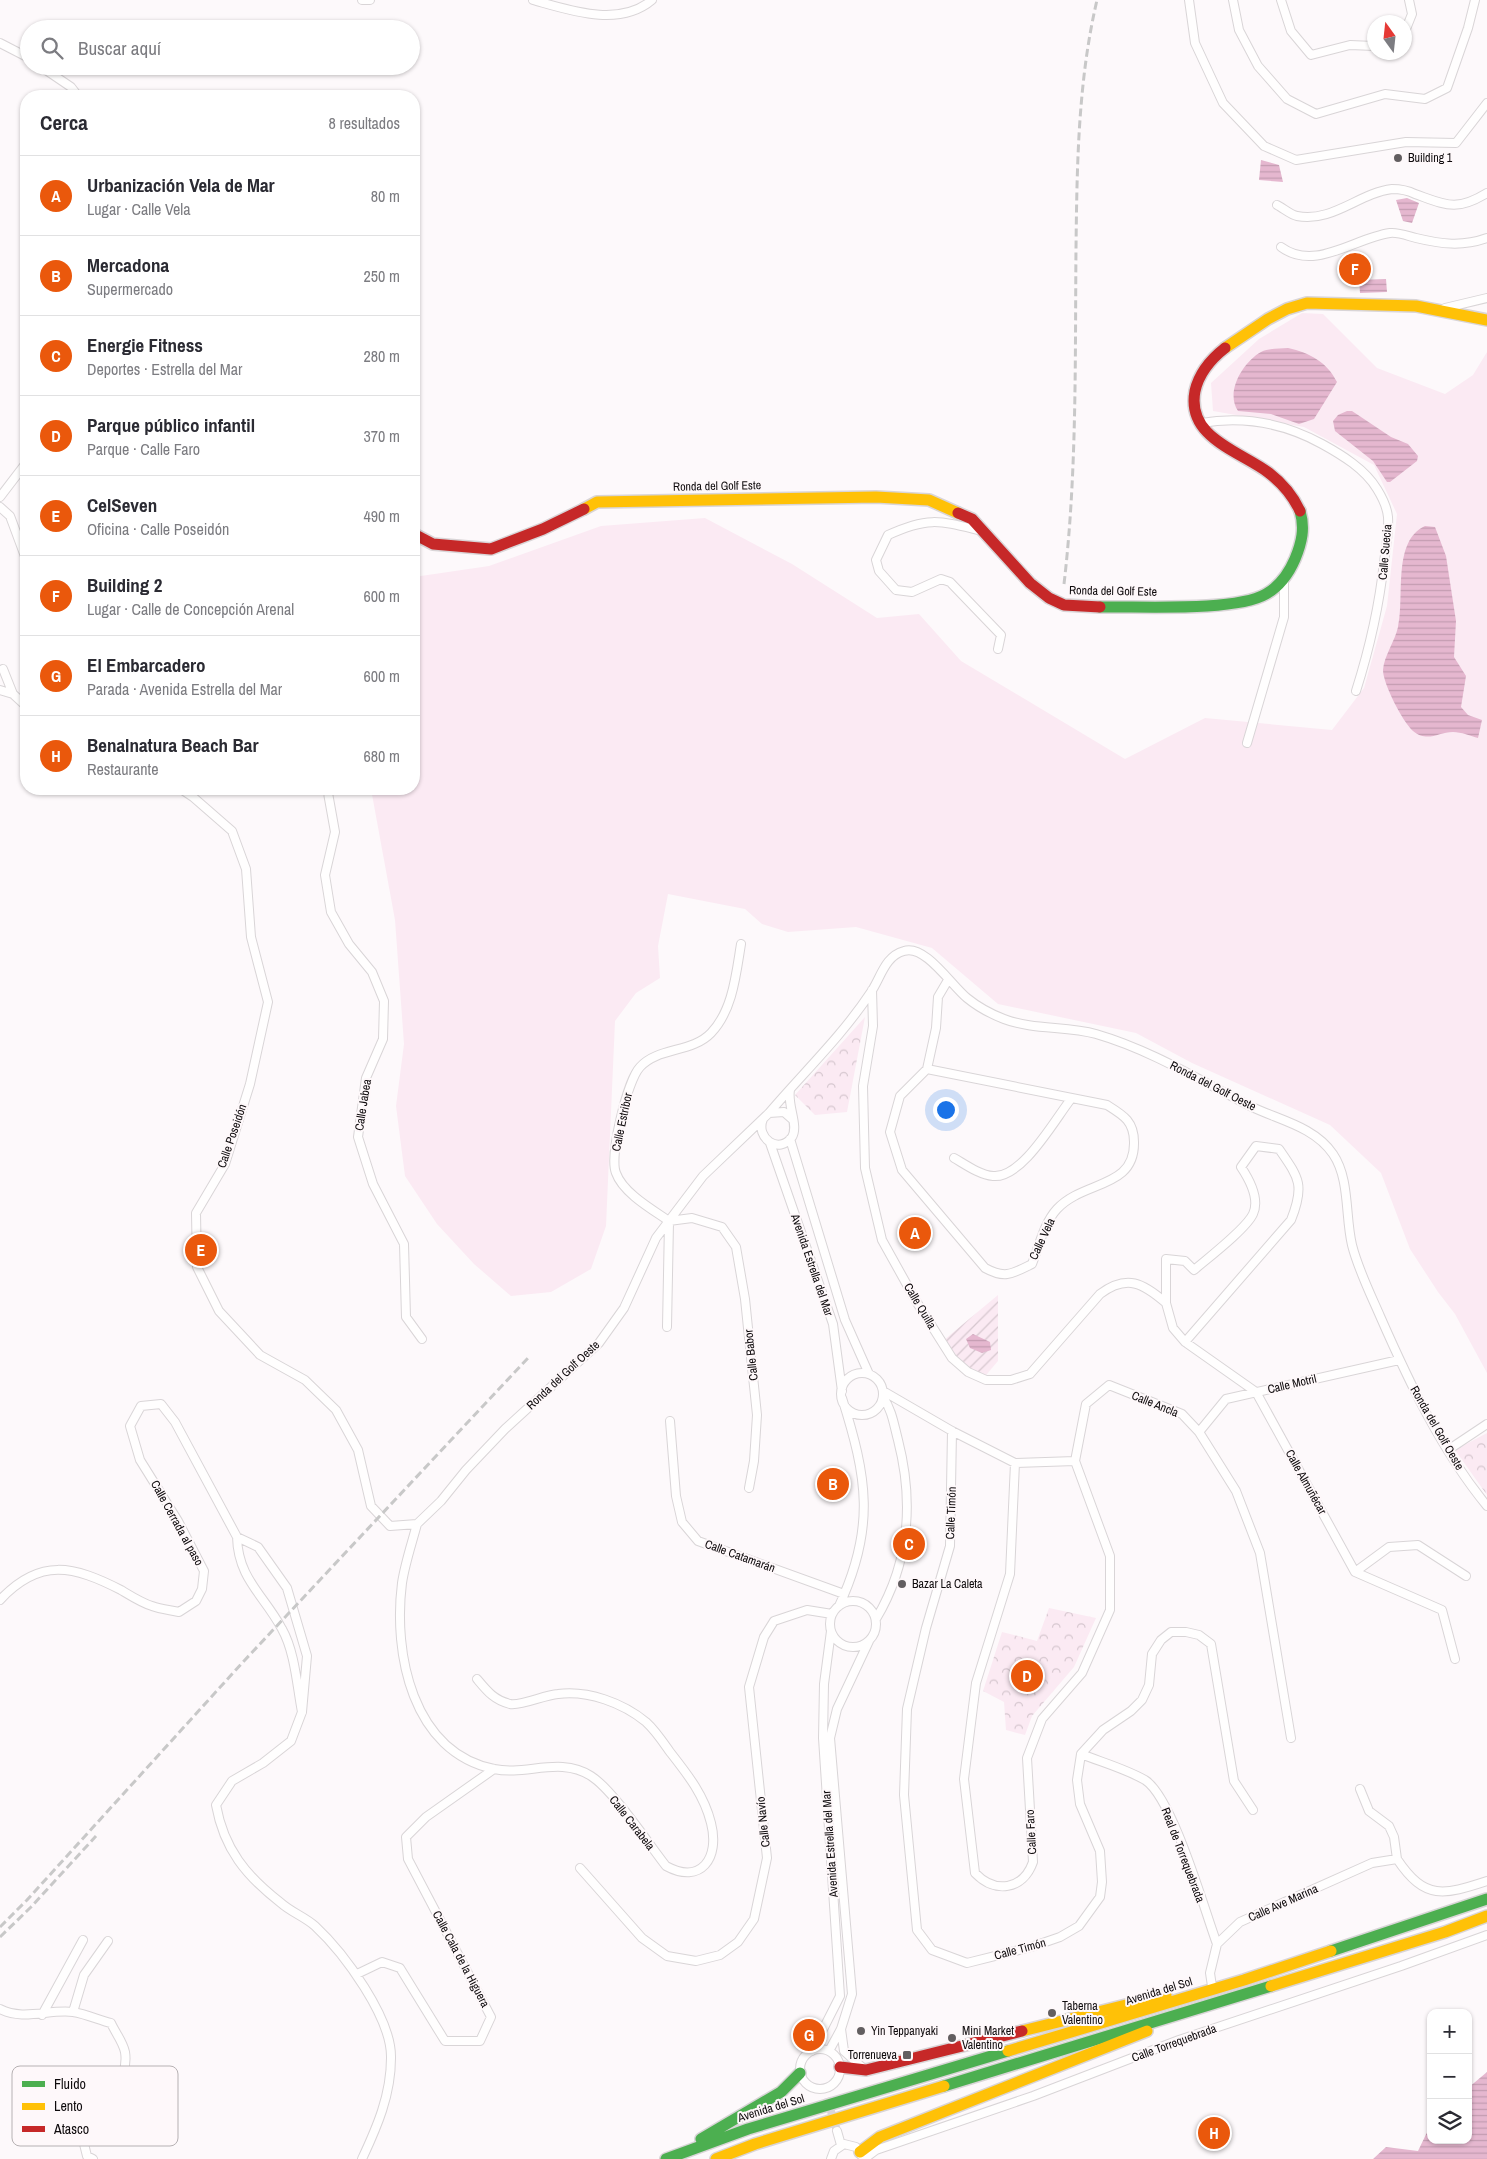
<!DOCTYPE html>
<html lang="es">
<head>
<meta charset="utf-8">
<style>
  :root { --surface:#fff; --page:#f2f2f3; --text:#2b2b33; --muted:#7c7c81; --line:#e1e1e2; --accent:#ea580c }
  body { margin:0; font-family:"Archivo Narrow",sans-serif; background:var(--page); color:var(--text) }
  .controls { position:absolute; right:15px; bottom:15px; display:grid; overflow:hidden; border-radius:10px; box-shadow:0 1px 4px #0004 }
  .controls button { width:45px; height:45px; display:grid; place-items:center; padding:0; border:0; border-bottom:1px solid var(--line); background:var(--surface); color:var(--text); font:25px sans-serif }
  .compass { position:absolute; left:1367px; top:15px; width:45px; height:45px; border-radius:50%; background:var(--surface); box-shadow:0 1px 4px #0004; rotate:345deg }
  .you { position:absolute; left:945px; top:1109px; width:18px; height:18px; margin:-12px; border:4px solid #fff; border-radius:50%; background:#1a73e8; box-shadow:0 0 0 8px #1a73e833 }
  .badge { display:grid; place-items:center; width:32px; height:32px; border-radius:50%; background:var(--accent); color:#fff; font-size:16px; font-weight:700 }
  .pin { position:absolute; translate:-50% -50%; border:2px solid #fff; box-shadow:0 1px 5px #0006 }
  .list { margin:0; padding:0; list-style:none }
  h2 { display:flex; justify-content:space-between; align-items:center; height:65px; margin:0; padding:0 20px; font-size:21px }
  h2 small { font-size:16px; font-weight:400; color:var(--muted) }
  .list li { display:grid; grid-template-columns:32px 1fr auto; gap:15px; align-items:center; box-sizing:border-box; height:80px; padding:0 20px; border-top:1px solid var(--line) }
  .list b { display:block; font-size:19px; white-space:nowrap }
  .list p { margin:0; font-size:16px; white-space:nowrap; color:var(--muted) }
  .list em { font-size:16px; font-style:normal; color:var(--muted) }
  .icon { flex:none; width:28px; height:28px; fill:none; stroke:currentColor; stroke-width:2; stroke-linecap:round; stroke-linejoin:round }
  .map { position:relative; flex:none; width:1487px; height:2159px; overflow:hidden }
  .search { position:absolute; background:var(--surface); box-shadow:0 1px 4px #0004; left:20px; top:20px; width:400px; height:55px; display:flex; align-items:center; gap:12px; box-sizing:border-box; padding:0 18px; border-radius:28px; color:var(--muted); font-size:19px }
  .panel { position:absolute; background:var(--surface); box-shadow:0 1px 4px #0004; left:20px; top:90px; width:400px; height:705px; border-radius:20px }
  .map>svg:first-child { display:block }
  .grass { fill:#fbeaf3 }
  .park { fill:url(#park-crowns) }
  .garden { fill:url(#garden-furrows) }
  .water { fill:url(#water-rules) }
  .lines { fill:none; stroke-linecap:round; stroke-linejoin:round }
  .street-tunnel { stroke:#d9d5d7; stroke-width:8; stroke-dasharray:8 4; stroke-linecap:butt }
  .street-casing { stroke:#d9d5d7; stroke-width:10 }
  .fast-casing { stroke:#d9d5d7; stroke-width:14 }
  .slow-casing { stroke:#d9d5d7; stroke-width:14 }
  .jam-casing { stroke:#d9d5d7; stroke-width:14 }
  .street { stroke:#fffefe; stroke-width:8 }
  .fast { stroke:#4caf50; stroke-width:11 }
  .slow { stroke:#ffc107; stroke-width:11 }
  .jam { stroke:#c62828; stroke-width:11 }
  .rail { stroke:#c8c8c8; stroke-width:3; stroke-dasharray:8 4; stroke-linecap:butt }
  .poi-dot { fill:#625e60; stroke:#fef8fa; stroke-width:2 }
  .labels { text-anchor:middle; dominant-baseline:central; stroke-width:4; stroke-linejoin:round; paint-order:stroke }
  .poi-label { font-size:12px; fill:#0e0a0c; stroke:#fef8fa; text-anchor:start }
  .street-label { font-size:12px; fill:#0e0a0c; stroke:#fef8fa }
  .key { fill:#fef8fa; stroke:#b6b1b3; stroke-width:1 }
  .key-label { font-size:14px; fill:#0e0a0c }
</style>
</head>
<body>
<div class="map">
<svg width="1487" height="2159" viewBox="0 0 1487 2159">
  <defs>
    <pattern id="park-crowns" width="20" height="18" patternUnits="userSpaceOnUse" patternTransform="scale(1.25)"><rect width="20" height="18" fill="#fbeaf3"/><path d="M2 6a3 3 0 1 1 6 0M12 15a3 3 0 1 1 6 0" fill="none" stroke="#d6c7cf"/></pattern>
    <pattern id="garden-furrows" width="10" height="10" patternUnits="userSpaceOnUse" patternTransform="scale(1.25)"><rect width="10" height="10" fill="#fbeaf3"/><path d="M-1 1l2-2M0 10L10 0M9 11l2-2" fill="none" stroke="#d6c7cf"/></pattern>
    <pattern id="water-rules" width="6" height="5" patternUnits="userSpaceOnUse" patternTransform="scale(1.25)"><rect width="6" height="5" fill="#e5b7cf"/><path d="M0 2.5h6" fill="none" stroke="#c39cb1"/></pattern>
  </defs>
  <rect width="100%" height="100%" fill="#fdf9fb"/>
  <path class="grass" d="M1302,313L1323,314L1377,368L1445,394L1473,375L1487,352V1373L1455,1314L1438,1292L1410,1249L1381,1173L1330,1125L1192,1063L1136,1033L998,1004L932,948L856,927L788,932L762,924L745,909L668,894L658,946L660,978L636,993L615,1021L606,1226L591,1269L551,1292L511,1296L474,1264L437,1224L405,1176L396,1106L404,1044L395,920L371,789H414V577L489,566L601,526L705,518L792,564L877,618L919,614L961,661L1125,759L1205,718L1332,730L1364,688L1387,606L1397,514L1374,465L1304,427L1213,411L1211,383L1259,339Z"/>
  <path class="park" d="M865,1017L847,1112L815,1115L795,1095Z
    M1487,1433V1495L1455,1450Z
    M1049,1608L1096,1618L1074,1667L1032,1716L1025,1735L1006,1730L1004,1702L983,1691L1002,1632L1037,1641Z"/>
  <path class="garden" d="M998,1295V1361L986,1375C964,1369 956,1359 944,1340Z"/>
  <path class="water" d="M1261,160L1279,165L1283,182L1259,180Z
    M1407,198L1419,203L1412,223L1403,221L1396,200Z
    M1386,279L1387,292L1360,293L1359,280Z
    M1288,348C1310,353 1327,362 1337,382L1314,419L1299,424L1271,414L1238,411C1225,392 1243,362 1261,352C1269,348 1280,349 1288,348Z
    M1347,411H1352L1391,437L1408,444L1418,456L1417,461L1390,482H1387L1373,461L1335,431L1333,421L1338,415Z
    M1425,526L1435,527L1446,556L1456,621L1454,657L1466,676L1461,707L1468,715L1482,720L1478,738C1471,736 1461,732 1453,732C1438,732 1428,743 1413,731C1403,722 1383,684 1383,670C1384,656 1395,641 1398,627C1405,597 1392,541 1425,526Z
    M973,1334L990,1342L991,1350L982,1353L970,1348L966,1339Z
    M1487,2072V2159H1373L1386,2147L1418,2151L1431,2124V2140H1468V2088Z"/>
  <g class="lines">
    <path class="street-tunnel" d="M827,2098L837,2131"/>
    <defs>
      <path id="street" d="M362,0H370
        M533,0C569,10 619,28 652,0
        M1189,0L1195,43L1223,103L1264,146L1296,160L1406,142L1456,143L1487,103
        M1233,0L1239,30L1258,66L1287,99L1316,114L1385,94L1425,99L1447,88L1468,28L1475,0
        M1281,0L1291,31L1311,55L1350,45L1374,46
        M1404,34L1412,14L1409,0
        M0,43L29,58
        M40,66L71,87L78,96
        M1277,205C1283,208 1291,215 1297,216C1332,223 1359,193 1392,189C1399,189 1409,191 1415,194C1446,205 1456,212 1487,193
        M1281,247C1315,272 1354,238 1390,233C1398,232 1408,236 1416,238C1441,244 1462,247 1487,238
        M1445,308L1487,298
        M1201,423C1243,416 1284,423 1322,444C1342,455 1365,469 1377,489C1382,497 1387,507 1388,517C1389,532 1386,547 1384,562C1379,608 1370,647 1356,691
        M0,497L26,463
        M0,507L10,516L26,559
        M982,531C941,521 929,516 888,535L876,560L879,571L896,590L912,592L941,579L950,582L1001,635L998,649
        M3,669L13,694L26,706
        M0,690L13,694
        M1247,743L1284,617V580
        M181,789L193,797L232,831L246,869L251,937L268,1002L250,1084L225,1164L196,1213L197,1267L219,1311L260,1355L305,1380L336,1410L358,1450L371,1506L390,1526L417,1524
        M325,789L328,793L335,832L325,875L331,912L349,944L372,972L384,1001L383,1039L366,1078L358,1137L373,1184L404,1244L406,1317L422,1339
        M741,944C736,974 733,1010 711,1033C692,1053 658,1047 640,1067C627,1081 609,1156 616,1173C623,1193 653,1210 669,1221L692,1218L722,1227L736,1247L745,1299L757,1415L754,1461L749,1488
        M872,990L873,1026L863,1086L865,1168L882,1240L916,1301L952,1358L968,1372L986,1380H1011L1030,1374L1100,1294C1127,1274 1143,1283 1166,1303
        M927,1069L1107,1105C1123,1115 1134,1121 1134,1142C1135,1189 1084,1180 1057,1209C1044,1223 1039,1246 1032,1264C1012,1274 1005,1279 985,1268L902,1170L890,1132L900,1096L927,1069L936,1028L938,997L948,980
        M769,1113C803,1073 842,1036 871,992C881,977 885,956 904,951C925,944 951,985 967,998C978,1007 991,1014 1004,1019C1033,1030 1066,1026 1096,1034C1151,1050 1199,1080 1250,1106C1278,1120 1314,1126 1333,1154C1350,1179 1345,1216 1352,1245C1358,1269 1370,1293 1380,1316C1409,1382 1441,1450 1487,1506
        M763,1119C755,1138 779,1155 792,1137C799,1126 787,1105 790,1090
        M790,1139L845,1320L869,1374
        M770,1143L833,1324L842,1391
        M954,1158C966,1165 980,1175 993,1176C1022,1179 1055,1119 1071,1099
        M667,1327L669,1222
        M1185,1342L1291,1220C1305,1185 1299,1178 1279,1149L1256,1146L1241,1167C1249,1179 1260,1199 1253,1214C1246,1229 1208,1258 1194,1270L1185,1261L1166,1259V1303L1173,1328L1185,1342L1256,1392L1355,1572L1442,1610L1455,1659
        M841 1394a21 21 0 1 1 42 0a21 21 0 1 1-42 0Z
        M883,1391L952,1431L1015,1463L1075,1461
        M670,1421L676,1496L682,1522L698,1541L844,1594
        M952,1431L950,1546L926,1628L907,1709L904,1795L917,1930L932,1950L967,1963L1031,1947L1060,1937L1079,1926L1100,1897L1102,1882L1100,1851L1080,1804L1077,1780L1081,1754L1103,1730L1131,1711L1142,1700L1149,1685L1152,1654L1161,1640L1171,1632H1186L1199,1635L1211,1644L1234,1781L1253,1810
        M1199,1432L1226,1399L1399,1360
        M1448,1450L1487,1424
        M1075,1461L1086,1404L1109,1385L1182,1414L1199,1432L1236,1491L1260,1553L1291,1738
        M1015,1463L1010,1574L976,1683L964,1779L975,1873C995,1894 1023,1890 1033,1862L1027,1758L1042,1719L1082,1673L1110,1610V1556L1075,1461
        M417,1524C412,1543 405,1563 402,1583C393,1653 412,1752 494,1769C526,1776 560,1756 591,1776C613,1790 648,1843 666,1866C701,1885 720,1858 711,1823C704,1795 688,1775 670,1752C663,1742 655,1730 646,1722C623,1703 588,1690 558,1694C544,1695 522,1706 510,1704C494,1700 487,1691 477,1679
        M417,1524L441,1501L466,1470L505,1429L599,1343L624,1308L656,1238L703,1176L769,1113L784,1112L792,1119
        M237,1537L258,1547L287,1588L307,1656L302,1712L291,1741L263,1763L232,1781L216,1805C224,1849 246,1876 281,1903C291,1912 305,1917 315,1926C344,1953 392,2018 391,2058C391,2095 377,2127 362,2159
        M1355,1572L1389,1547L1418,1545L1466,1576
        M0,1600C40,1557 74,1566 121,1590C131,1596 142,1603 152,1606C160,1609 170,1610 179,1612L196,1601L202,1589L204,1571L178,1521L140,1460L130,1426L141,1406L161,1404L175,1422L237,1537C238,1579 264,1595 282,1629C295,1652 297,1686 302,1712
        M830 1624a23 23 0 1 1 46 0a23 23 0 1 1-46 0Z
        M839,1606C876,1527 867,1477 842,1398
        M876,1619C909,1564 914,1502 898,1440C894,1425 892,1410 883,1397
        M1081,1754C1101,1762 1126,1769 1145,1780C1173,1798 1204,1909 1217,1944
        M1360,1789L1369,1811L1389,1826L1394,1837L1397,1859
        M580,1868L642,1938L667,1956L696,1961L720,1955L738,1942L754,1919L767,1858L749,1687L764,1637L774,1621L807,1610L832,1614
        M357,1974L382,1962L400,1968L445,2041H480L491,2017L408,1859L406,1837L426,1817L494,1769
        M1212,1986L1210,1973L1217,1944L1240,1922L1372,1863L1397,1859C1425,1901 1444,1895 1487,1881
        M0,2009C23,2021 49,2009 73,2012C86,2014 99,2020 111,2023C115,2032 123,2042 125,2052C130,2083 100,2110 81,2132L87,2156L93,2159
        M73,2012L84,1975L108,1941
        M42,2015L83,1940
        M841,2029L844,2051L864,2069
        M800 2069a20 20 0 1 1 40 0a20 20 0 1 1-40 0Z
        M812,2051L840,1996L823,1738L824,1684L831,1631
        M829,2051L841,2029L852,1994L830,1738L837,1709L869,1641
        M837,2131L841,2145
        M831,2159L834,2151L844,2144L856,2147L861,2155
        M864,2159L876,2150L1033,2096L1179,2040L1401,1966L1487,1935"/>
      <path id="fast" d="M1100,607C1139,606 1235,612 1266,594C1280,586 1289,573 1295,559C1302,542 1305,528 1300,511
        M1331,1951L1487,1899
        M944,2086L1271,1986
        M701,2139L781,2092L800,2073
        M666,2159L748,2129L1008,2051"/>
      <path id="slow" d="M1225,348L1268,319L1287,309L1307,303L1416,306L1487,320
        M584,509L597,502L876,497L929,500L958,513
        M1271,1986L1445,1932L1487,1916
        M1022,2031L1166,1995
        M1008,2051L1244,1980L1331,1951
        M860,2152L880,2137L1147,2031
        M716,2159L755,2144L944,2086"/>
      <path id="jam" d="M1225,348C1211,359 1199,373 1195,391C1186,438 1240,451 1269,473C1282,483 1293,496 1300,511
        M958,513L972,519L1030,583L1049,598L1064,605L1100,607
        M414,534L433,544L491,549L543,529L584,509
        M840,2067L866,2070L1022,2031"/>
    </defs>
    <use href="#street" class="street-casing"/>
    <use href="#fast" class="fast-casing"/>
    <use href="#slow" class="slow-casing"/>
    <use href="#jam" class="jam-casing"/>
    <use href="#street" class="street"/>
    <use href="#fast" class="fast"/>
    <use href="#slow" class="slow"/>
    <use href="#jam" class="jam"/>
    <path class="rail" d="M1064,584C1077,473 1075,360 1076,248C1077,165 1078,81 1097,0
      M0,1927L27,1900L243,1662L528,1358
      M0,1937L31,1907L96,1836"/>
  </g>
  <g class="poi-dot">
    <circle cx="1398" cy="158" r="5"/>
    <circle cx="902" cy="1584" r="5"/>
    <circle cx="1052" cy="2013" r="5"/>
    <circle cx="861" cy="2031" r="5"/>
    <circle cx="952" cy="2038" r="5"/>
    <rect x="902" y="2050" width="10" height="10" rx="2.5"/>
  </g>
  <g class="labels">
    <g class="poi-label">
      <text x="1408" y="158">Building 1</text>
      <text x="912" y="1584">Bazar La Caleta</text>
      <text x="1062" y="2006">Taberna<tspan x="1062" dy="14">Valentino</tspan></text>
      <text x="871" y="2031">Yin Teppanyaki</text>
      <text x="962" y="2031">Mini Market<tspan x="962" dy="14">Valentino</tspan></text>
      <text x="897" y="2055" text-anchor="end">Torrenueva</text>
    </g>
    <g class="street-label">
      <text transform="translate(717 486) rotate(-1)">Ronda del Golf Este</text>
      <text transform="translate(1385 552) rotate(-85)">Calle Suecia</text>
      <text transform="translate(1113 591) rotate(1)">Ronda del Golf Este</text>
      <text transform="translate(1213 1086) rotate(27)">Ronda del Golf Oeste</text>
      <text transform="translate(363 1105) rotate(-81)">Calle Jabea</text>
      <text transform="translate(622 1122) rotate(-78)">Calle Estribor</text>
      <text transform="translate(232 1136) rotate(-71)">Calle Poseidón</text>
      <text transform="translate(1042 1239) rotate(-65)">Calle Vela</text>
      <text transform="translate(812 1265) rotate(71)">Avenida Estrella del Mar</text>
      <text transform="translate(920 1306) rotate(59)">Calle Quilla</text>
      <text transform="translate(751 1355) rotate(-96)">Calle Babor</text>
      <text transform="translate(563 1375) rotate(-43)">Ronda del Golf Oeste</text>
      <text transform="translate(1292 1384) rotate(-13)">Calle Motril</text>
      <text transform="translate(1155 1404) rotate(22)">Calle Ancla</text>
      <text transform="translate(1437 1428) rotate(60)">Ronda del Golf Oeste</text>
      <text transform="translate(1306 1482) rotate(61)">Calle Almuñécar</text>
      <text transform="translate(951 1513) rotate(-88)">Calle Timón</text>
      <text transform="translate(177 1523) rotate(61)">Calle Cerrada al paso</text>
      <text transform="translate(740 1556) rotate(20)">Calle Catamarán</text>
      <text transform="translate(763 1822) rotate(-96)">Calle Navío</text>
      <text transform="translate(632 1823) rotate(52)">Calle Carabela</text>
      <text transform="translate(1031 1832) rotate(-93)">Calle Faro</text>
      <text transform="translate(830 1844) rotate(-94)">Avenida Estrella del Mar</text>
      <text transform="translate(1183 1855) rotate(69)">Real de Torrequebrada</text>
      <text transform="translate(1283 1903) rotate(-24)">Calle Ave Marina</text>
      <text transform="translate(1020 1949) rotate(-15)">Calle Timón</text>
      <text transform="translate(461 1959) rotate(62)">Calle Cala de la Higuera</text>
      <text transform="translate(1159 1991) rotate(-17)">Avenida del Sol</text>
      <text transform="translate(1174 2043) rotate(-20)">Calle Torrequebrada</text>
      <text transform="translate(771 2108) rotate(-17)">Avenida del Sol</text>
    </g>
  </g>
  <rect x="12" y="2066" width="166" height="80" rx="8" class="key"/>
  <rect x="22" y="2081" width="23" height="6" fill="#4caf50"/>
  <rect x="22" y="2103" width="23" height="7" fill="#ffc107"/>
  <rect x="22" y="2126" width="23" height="6" fill="#c62828"/>
  <g class="key-label">
    <text x="54" y="2089">Fluido</text>
    <text x="54" y="2111">Lento</text>
    <text x="54" y="2134">Atasco</text>
  </g>
</svg>
<div class="controls">
<button>+</button>
<button>−</button>
<button><svg class="icon" aria-label="layers" viewBox="0 0 24 24"><path d="M12 4l9 5-9 5-9-5zM3 14l9 5 9-5"/></svg></button>
</div>
<svg class="compass" viewBox="-18 -18 36 36"><path d="M0-13l5 13h-10z" fill="#e53935"/><path d="M0 13l5-13h-10z" fill="#7c7c81"/></svg>
<div class="you"></div>
<div class="pin badge" style="left:915px;top:1233px">A</div>
<div class="pin badge" style="left:833px;top:1484px">B</div>
<div class="pin badge" style="left:909px;top:1544px">C</div>
<div class="pin badge" style="left:1027px;top:1676px">D</div>
<div class="pin badge" style="left:201px;top:1250px">E</div>
<div class="pin badge" style="left:1355px;top:269px">F</div>
<div class="pin badge" style="left:809px;top:2035px">G</div>
<div class="pin badge" style="left:1214px;top:2133px">H</div>
<div class="search"><svg class="icon" aria-label="search" viewBox="0 0 24 24"><circle cx="10" cy="10" r="6"/><path d="M15 15l6 6"/></svg>Buscar aquí</div>
<section class="panel">
<h2>Cerca<small>8 resultados</small></h2>
<ul class="list">
<li><span class="badge">A</span><div><b>Urbanización Vela de Mar</b><p>Lugar · Calle Vela</p></div><em>80 m</em></li>
<li><span class="badge">B</span><div><b>Mercadona</b><p>Supermercado</p></div><em>250 m</em></li>
<li><span class="badge">C</span><div><b>Energie Fitness</b><p>Deportes · Estrella del Mar</p></div><em>280 m</em></li>
<li><span class="badge">D</span><div><b>Parque público infantil</b><p>Parque · Calle Faro</p></div><em>370 m</em></li>
<li><span class="badge">E</span><div><b>CelSeven</b><p>Oficina · Calle Poseidón</p></div><em>490 m</em></li>
<li><span class="badge">F</span><div><b>Building 2</b><p>Lugar · Calle de Concepción Arenal</p></div><em>600 m</em></li>
<li><span class="badge">G</span><div><b>El Embarcadero</b><p>Parada · Avenida Estrella del Mar</p></div><em>600 m</em></li>
<li><span class="badge">H</span><div><b>Benalnatura Beach Bar</b><p>Restaurante</p></div><em>680 m</em></li>
</ul>
</section>
</div>
</body>
</html>
